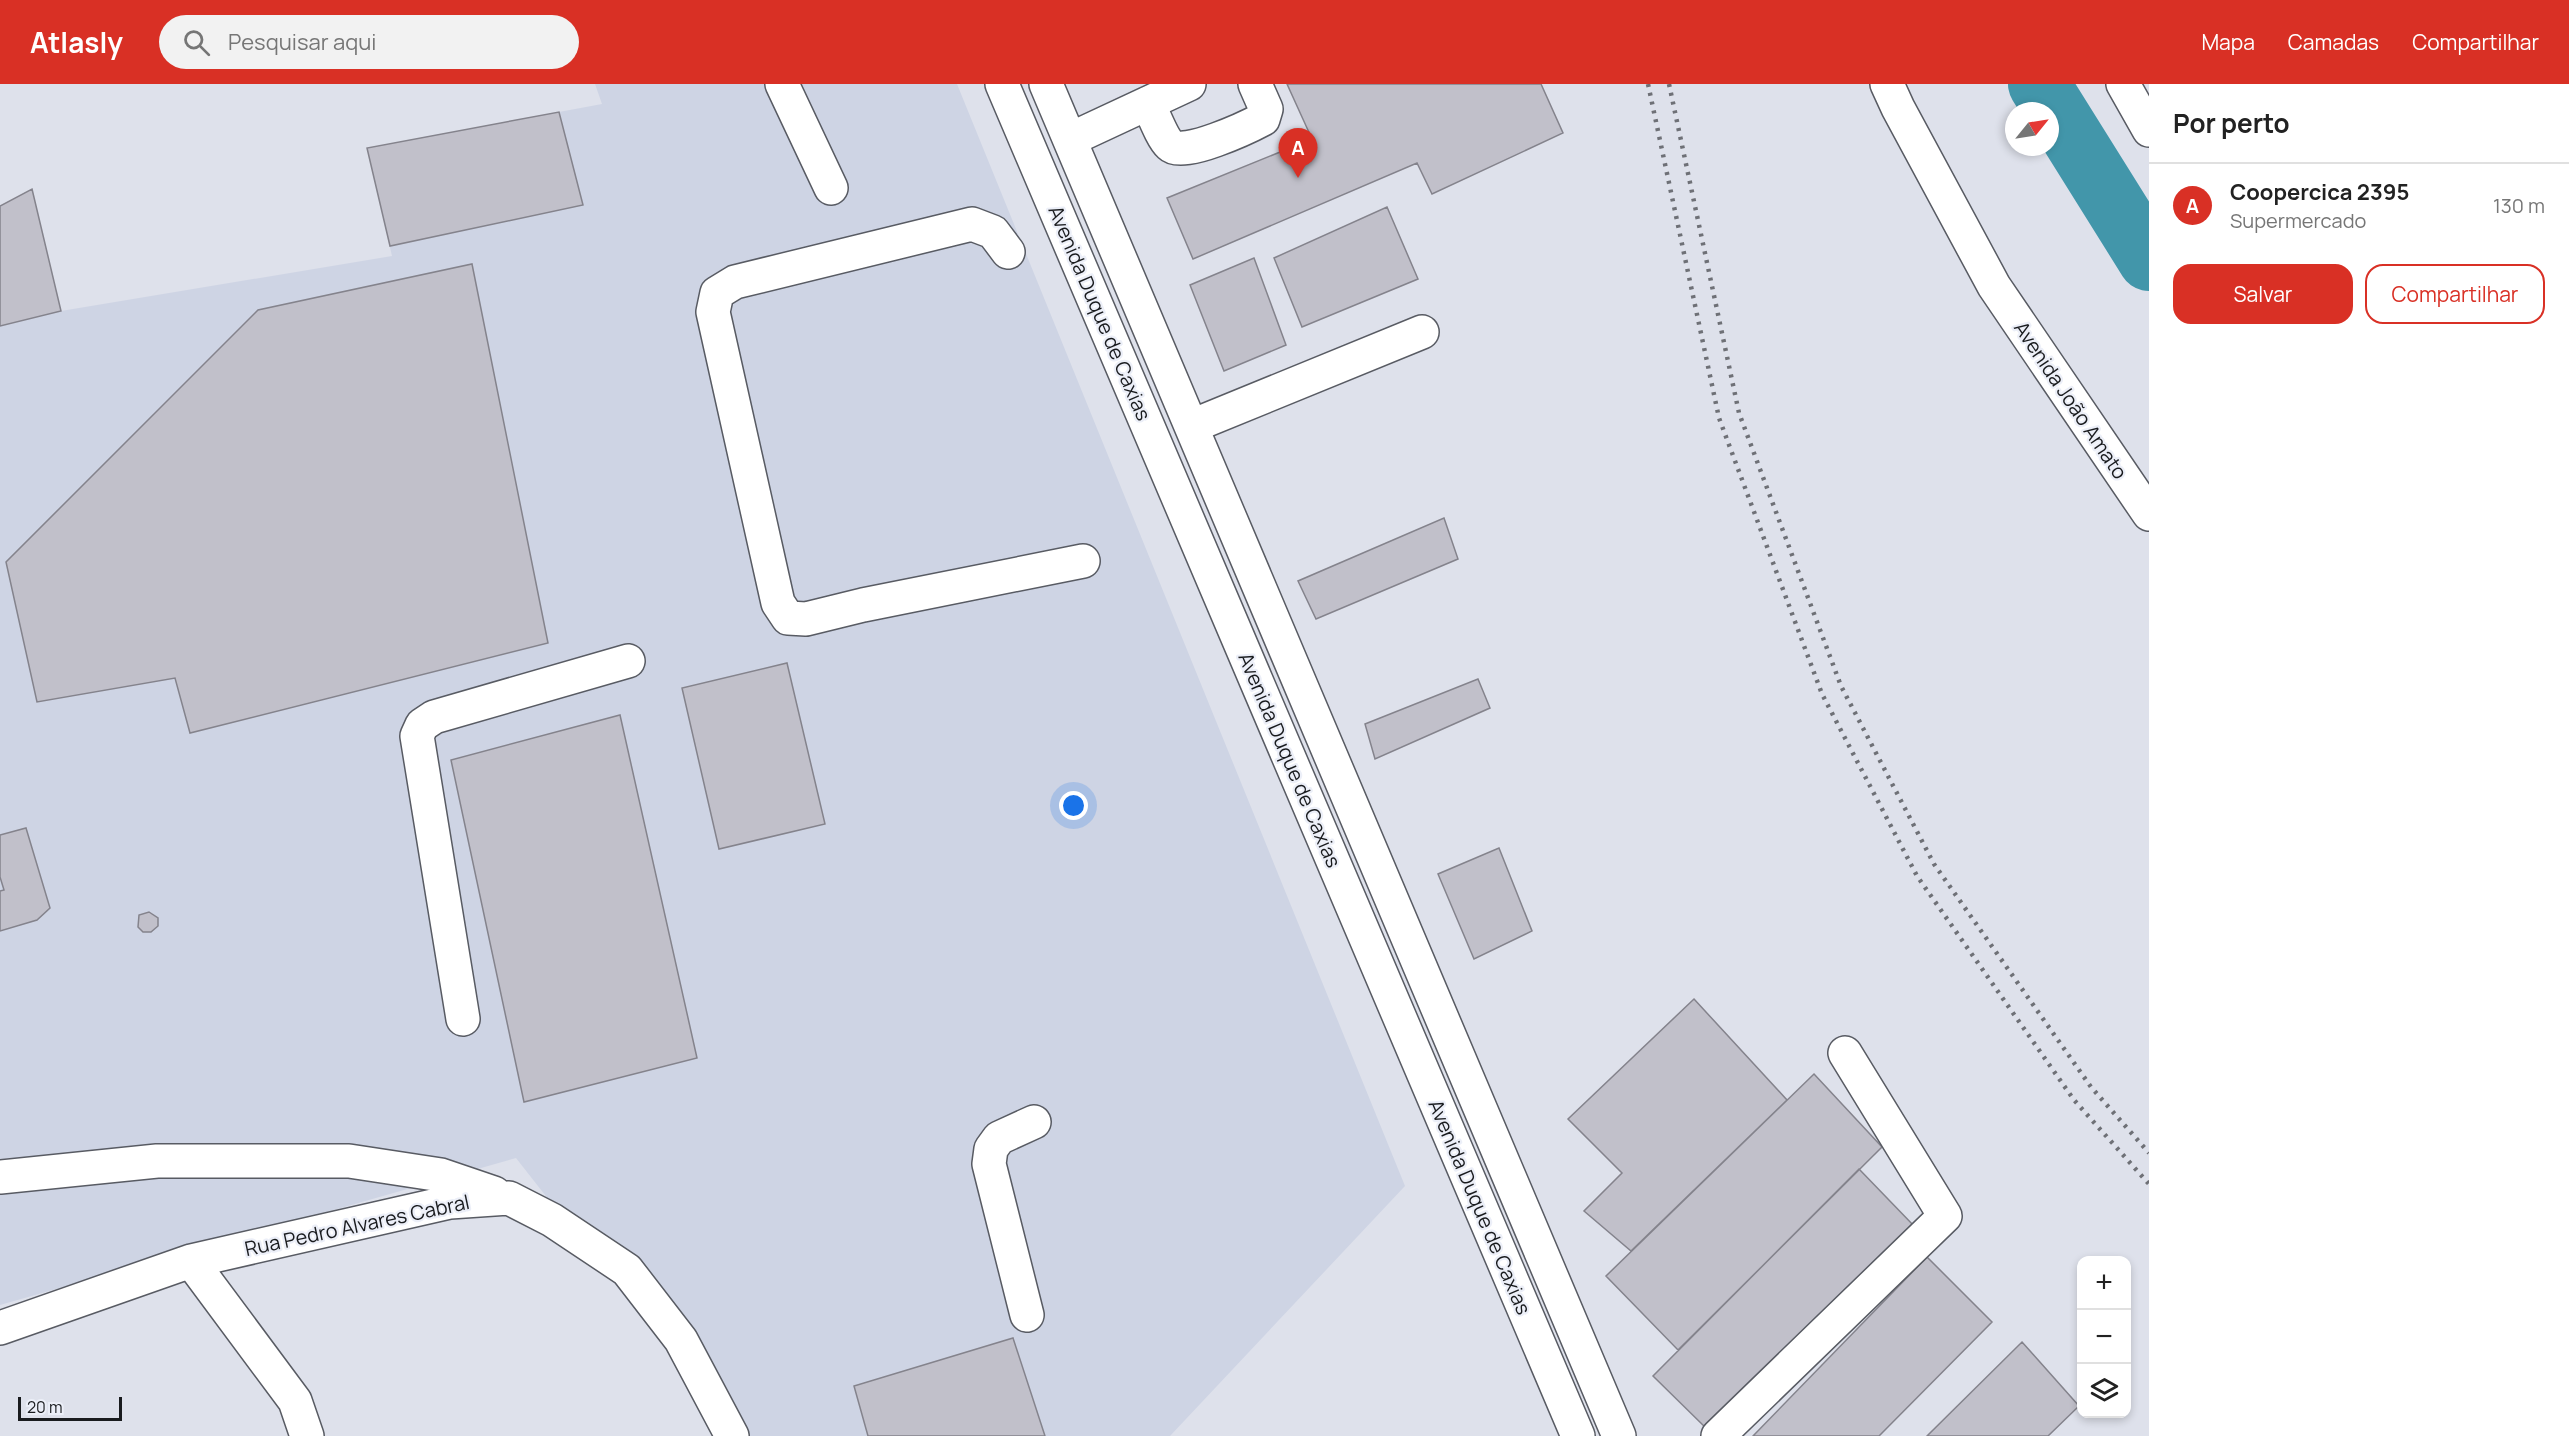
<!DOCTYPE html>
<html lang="pt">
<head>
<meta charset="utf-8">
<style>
  :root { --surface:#fff; --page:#f2f2f2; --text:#222; --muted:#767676; --line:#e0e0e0; --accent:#d93025 }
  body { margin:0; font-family:Manrope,sans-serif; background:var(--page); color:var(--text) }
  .controls { position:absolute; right:18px; bottom:18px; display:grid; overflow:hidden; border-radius:12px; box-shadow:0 3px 9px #0003 }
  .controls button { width:54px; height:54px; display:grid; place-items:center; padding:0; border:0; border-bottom:2px solid var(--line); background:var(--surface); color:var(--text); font:30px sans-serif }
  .compass { position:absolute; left:2005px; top:18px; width:54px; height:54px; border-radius:50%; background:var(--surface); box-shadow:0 3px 9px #0003; rotate:60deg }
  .scale { position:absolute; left:18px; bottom:15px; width:104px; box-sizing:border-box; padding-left:6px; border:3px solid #191b1e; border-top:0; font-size:16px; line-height:21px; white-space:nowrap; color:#191b1e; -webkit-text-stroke:4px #eceff8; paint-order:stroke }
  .you { position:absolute; left:1074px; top:722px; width:21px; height:21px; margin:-15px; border:4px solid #fff; border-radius:50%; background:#1a73e8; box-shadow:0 0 0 9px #1a73e833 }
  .badge { display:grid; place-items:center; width:39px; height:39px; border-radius:50%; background:var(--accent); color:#fff; font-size:20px; font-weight:700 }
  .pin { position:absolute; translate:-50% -50px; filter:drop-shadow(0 2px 3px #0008) }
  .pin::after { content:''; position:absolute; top:32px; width:21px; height:18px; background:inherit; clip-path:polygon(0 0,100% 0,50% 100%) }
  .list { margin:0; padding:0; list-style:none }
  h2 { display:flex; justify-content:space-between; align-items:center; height:78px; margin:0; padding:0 24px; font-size:26px }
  h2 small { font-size:20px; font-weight:400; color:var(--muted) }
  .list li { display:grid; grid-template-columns:39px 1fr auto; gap:18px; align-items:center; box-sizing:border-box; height:84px; padding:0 24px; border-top:2px solid var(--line) }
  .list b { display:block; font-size:22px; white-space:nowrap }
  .list p { margin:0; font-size:20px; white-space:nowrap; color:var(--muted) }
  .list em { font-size:20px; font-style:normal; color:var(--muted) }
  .actions { display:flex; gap:12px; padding:18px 24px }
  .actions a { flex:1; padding:14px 0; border:2px solid var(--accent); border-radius:18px; text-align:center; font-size:21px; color:var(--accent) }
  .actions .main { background:var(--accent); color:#fff }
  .icon { flex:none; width:33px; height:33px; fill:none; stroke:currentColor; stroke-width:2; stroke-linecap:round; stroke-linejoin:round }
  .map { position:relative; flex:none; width:2149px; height:1352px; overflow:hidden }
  header { display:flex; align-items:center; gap:36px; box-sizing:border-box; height:84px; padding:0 30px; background:var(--accent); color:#fff }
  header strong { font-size:28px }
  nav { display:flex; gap:33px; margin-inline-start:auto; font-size:21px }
  .search { width:420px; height:54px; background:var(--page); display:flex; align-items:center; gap:15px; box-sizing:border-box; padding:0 21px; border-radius:33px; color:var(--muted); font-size:22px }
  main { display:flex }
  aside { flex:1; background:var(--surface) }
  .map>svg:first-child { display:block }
  .built { fill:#ced4e4 }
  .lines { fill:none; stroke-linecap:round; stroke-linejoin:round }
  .river { stroke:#4296aa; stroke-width:62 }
  .building { fill:#c1c0ca; stroke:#84838c; stroke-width:1.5 }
  .minor-casing { stroke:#585b63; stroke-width:36 }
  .major-casing { stroke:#585b63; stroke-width:36 }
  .minor { stroke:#fff; stroke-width:33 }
  .major { stroke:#fff; stroke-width:33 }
  .rail { stroke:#6e7076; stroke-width:4.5; stroke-dasharray:3 6; stroke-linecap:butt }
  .labels { text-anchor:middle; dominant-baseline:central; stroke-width:4.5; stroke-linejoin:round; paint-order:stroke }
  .street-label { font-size:20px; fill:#191b1e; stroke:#eceff8 }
</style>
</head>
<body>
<header>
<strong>Atlasly</strong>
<div class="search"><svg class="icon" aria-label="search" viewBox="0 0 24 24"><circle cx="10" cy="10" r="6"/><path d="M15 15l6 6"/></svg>Pesquisar aqui</div>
<nav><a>Mapa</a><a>Camadas</a><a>Compartilhar</a></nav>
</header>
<main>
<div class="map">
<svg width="2149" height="1352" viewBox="0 0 2149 1352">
  <rect width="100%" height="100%" fill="#dee1eb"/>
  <path class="built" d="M595,0H957L1405,1102L1170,1352H734L516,1074L0,1221V122L32,105L61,227L392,172L367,64L602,20Z"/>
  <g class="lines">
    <path class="river" d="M2039,0L2149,176"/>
  </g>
  <path class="building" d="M1287,0H1541L1563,49L1432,110L1417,79L1193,175L1167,114L1312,55Z
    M559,28L583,121L390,162L367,64Z
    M32,105L61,227L0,242V122Z
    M1387,123L1418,195L1302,243L1274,174Z
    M1254,174L1286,261L1224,287L1190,201Z
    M472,180L548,559L190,649L175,594L37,618L6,478L258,226Z
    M1444,434L1458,475L1316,535L1298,497Z
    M787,579L825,740L719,765L682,604Z
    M1478,595L1490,624L1375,675L1365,640Z
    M620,631L697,974L524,1018L451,676Z
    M26,744L50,824L37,836L0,847V807L4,806L0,793V751Z
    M1499,764L1532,847L1474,875L1438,790Z
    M149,828L158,834V842L151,848H143L138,843L139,831Z
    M1694,915L1787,1016L1631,1167L1584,1127L1622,1089L1568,1035Z
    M1814,990L1882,1063L1678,1266L1606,1192Z
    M1859,1085L1915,1143L1709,1347L1653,1292Z
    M1927,1173L1992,1238L1879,1352H1753Z
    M1013,1254L1045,1352H868L854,1302Z
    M2022,1258L2079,1322L2048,1352H1927Z"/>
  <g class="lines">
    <defs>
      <path id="minor" d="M782,0L831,104
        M1148,19C1153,29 1162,54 1170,61C1183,74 1248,43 1263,35L1266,25L1255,0
        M1071,55L1189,0
        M1008,168L993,148L972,140L735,198L717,209L713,228L778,519L788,534L806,535L863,521L1083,477
        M1192,342L1422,248
        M463,935L417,652L422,641L434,633L628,577
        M0,1093L157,1077H349L441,1091L494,1109
        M191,1177L295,1317L307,1352
        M1027,1231L989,1080L991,1065L999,1054L1034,1038
        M0,1244L191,1177L450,1118L509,1114L552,1136L627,1186L681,1256L732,1352
        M1718,1352L1945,1132L1845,969"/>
      <path id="major" d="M1002,0L1578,1352
        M1046,0L1619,1352
        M1887,0L1898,24L1994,202L2149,430
        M2123,0L2149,46"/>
    </defs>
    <use href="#minor" class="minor-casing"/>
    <use href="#major" class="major-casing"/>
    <use href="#minor" class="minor"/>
    <use href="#major" class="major"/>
    <path class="rail" d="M1648,0L1719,334L1822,610L1917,792L2074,1016L2149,1100
      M1669,0L1739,329L1841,602L1934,780L2091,1003L2149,1069"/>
  </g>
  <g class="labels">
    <g class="street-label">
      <text transform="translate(1100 229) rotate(67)">Avenida Duque de Caxias</text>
      <text transform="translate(2071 316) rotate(56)">Avenida João Amato</text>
      <text transform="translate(1290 676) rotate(67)">Avenida Duque de Caxias</text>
      <text transform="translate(1480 1123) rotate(67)">Avenida Duque de Caxias</text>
      <text transform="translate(357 1141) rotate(-12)">Rua Pedro Alvares Cabral</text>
    </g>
  </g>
</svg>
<div class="controls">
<button>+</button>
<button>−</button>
<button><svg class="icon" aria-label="layers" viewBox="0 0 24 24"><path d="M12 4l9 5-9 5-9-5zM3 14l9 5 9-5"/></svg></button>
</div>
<svg class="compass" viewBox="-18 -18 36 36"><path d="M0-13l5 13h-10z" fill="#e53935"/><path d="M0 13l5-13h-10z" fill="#767676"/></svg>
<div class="scale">20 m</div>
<div class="you"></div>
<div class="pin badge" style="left:1298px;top:94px">A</div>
</div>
<aside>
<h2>Por perto<small></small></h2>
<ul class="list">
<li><span class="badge">A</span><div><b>Coopercica 2395</b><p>Supermercado</p></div><em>130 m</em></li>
</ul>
<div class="actions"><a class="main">Salvar</a><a>Compartilhar</a></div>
</aside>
</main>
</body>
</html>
